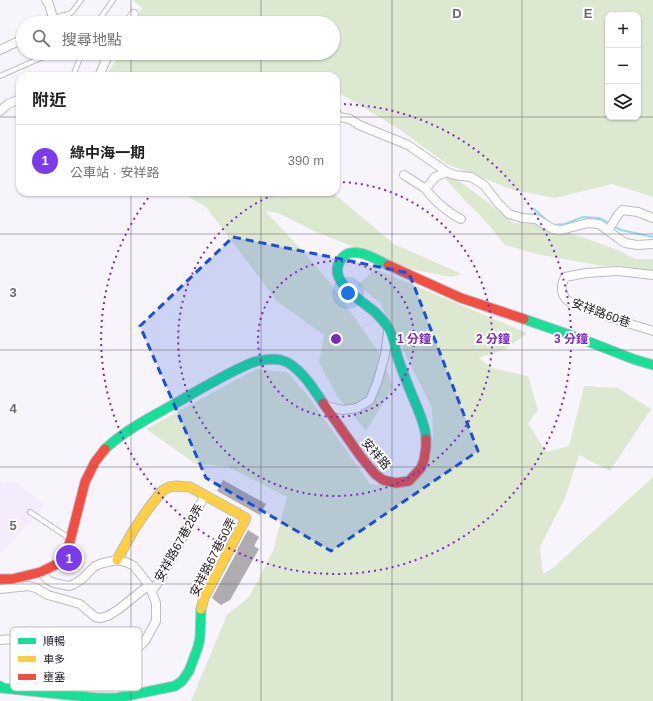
<!DOCTYPE html>
<html lang="zh-TW">
<head>
<meta charset="utf-8">
<style>
  :root { --surface:#fff; --page:#f6f6f6; --text:#222; --muted:#767676; --line:#e0e0e0; --accent:#7c3aed }
  body { margin:0; font-family:Arial,"Noto Sans TC",sans-serif; background:var(--page); color:var(--text) }
  .controls { position:absolute; right:12px; top:12px; display:grid; overflow:hidden; border-radius:8px; box-shadow:0 1px 3px #0004 }
  .controls button { width:36px; height:36px; display:grid; place-items:center; padding:0; border:0; border-bottom:1px solid var(--line); background:var(--surface); color:var(--text); font:20px sans-serif }
  .you { position:absolute; left:348px; top:293px; width:14px; height:14px; margin:-10px; border:3px solid #fff; border-radius:50%; background:#1a73e8; box-shadow:0 0 0 6px #1a73e833 }
  .badge { display:grid; place-items:center; width:26px; height:26px; border-radius:50%; background:var(--accent); color:#fff; font-size:13px; font-weight:700 }
  .pin { position:absolute; translate:-50% -50%; border:2px solid #fff; box-shadow:0 1px 4px #0006 }
  .list { margin:0; padding:0; list-style:none }
  h2 { display:flex; justify-content:space-between; align-items:center; height:52px; margin:0; padding:0 16px; font-size:17px }
  h2 small { font-size:13px; font-weight:400; color:var(--muted) }
  .list li { display:grid; grid-template-columns:26px 1fr auto; gap:12px; align-items:center; box-sizing:border-box; height:72px; padding:0 16px; border-top:1px solid var(--line) }
  .list b { display:block; font-size:15px; white-space:nowrap }
  .list p { margin:0; font-size:13px; white-space:nowrap; color:var(--muted) }
  .list em { font-size:13px; font-style:normal; color:var(--muted) }
  .icon { flex:none; width:22px; height:22px; fill:none; stroke:currentColor; stroke-width:2; stroke-linecap:round; stroke-linejoin:round }
  .map { position:relative; flex:none; width:653px; height:701px; overflow:hidden }
  .search { position:absolute; background:var(--surface); box-shadow:0 1px 3px #0004; left:16px; top:16px; width:324px; height:44px; display:flex; align-items:center; gap:10px; box-sizing:border-box; padding:0 14px; border-radius:22px; color:var(--muted); font-size:15px }
  .panel { position:absolute; background:var(--surface); box-shadow:0 1px 3px #0004; left:16px; top:72px; width:324px; height:124px; border-radius:12px }
  .map>svg:first-child { display:block }
  .built { fill:#f4ecfc }
  .green { fill:#dde8d1; fill-rule:evenodd }
  .lines { fill:none; stroke-linecap:round; stroke-linejoin:round }
  .stream { stroke:#94dcf5; stroke-width:2 }
  .building { fill:#aeabb1 }
  .lane-casing { stroke:#bfbbc2; stroke-width:6 }
  .street-casing { stroke:#bfbbc2; stroke-width:10 }
  .fast-casing { stroke:#bfbbc2; stroke-width:11 }
  .slow-casing { stroke:#bfbbc2; stroke-width:11 }
  .jam-casing { stroke:#bfbbc2; stroke-width:11 }
  .lane { stroke:#fefdfe; stroke-width:4 }
  .street { stroke:#fefdfe; stroke-width:8 }
  .fast { stroke:#16e098; stroke-width:9 }
  .slow { stroke:#ffcf43; stroke-width:9 }
  .jam { stroke:#f24e42; stroke-width:9 }
  .marked { fill:#1d4ed8; fill-opacity:0.2; stroke:#1d4ed8; stroke-width:3; stroke-dasharray:8 5; stroke-linejoin:round }
  .grid { fill:none; stroke:#6c686f; stroke-width:1; stroke-opacity:0.55 }
  .ring { fill:none; stroke:#7b2cbf; stroke-width:2; stroke-dasharray:2 4 }
  .labels { text-anchor:middle; dominant-baseline:central; stroke-width:4; stroke-linejoin:round; paint-order:stroke }
  .street-label { font-size:12px; fill:#201c24; stroke:#fff }
  .key { fill:#fff; stroke:#bcbbbd; stroke-width:1 }
  .key-label { font-size:11px; fill:#201c24 }
  .grid-label { font-size:13px; text-anchor:middle; font-weight:bold; fill:#6c686f; stroke:#fff; stroke-width:4; stroke-linejoin:round; paint-order:stroke }
  .centre { fill:#7b2cbf; stroke:#fff; stroke-width:2 }
  .ring-label { font-size:12px; text-anchor:middle; font-weight:bold; fill:#7b2cbf; stroke:#fff; stroke-width:4; stroke-linejoin:round; paint-order:stroke }
</style>
</head>
<body>
<div class="map">
<svg width="653" height="701" viewBox="0 0 653 701">
  <rect width="100%" height="100%" fill="#f8f4fb"/>
  <path class="built" d="M0,477L2,483L14,481L45,506L0,553Z"/>
  <path class="green" d="M133,0H653V197L612,184L555,198L514,190L447,164L399,129L336,91V76H105L115,62L120,53H333V23H135L142,8ZM608,15H638V117H608Z
    M443,176L454,177L486,201L513,223L545,224L618,250L635,259H653V272L596,265L537,254L505,245L481,216L467,203Z
    M180,192H332L394,244L462,274L451,277L411,269L316,232L278,213L265,211L300,248L330,283L380,354L393,387L366,431L337,396L319,362L324,335L277,301L206,207Z
    M375,269L527,333L506,349L479,358L492,368L528,376L538,410L528,423L546,452L569,446L584,386L618,388L651,409L610,471L579,455L565,498L540,547L543,574L554,567L653,477V701H191L227,615L249,597L273,551L287,497L226,466L196,464L146,429L256,369L287,372L308,396L370,484L405,487L422,474L433,437L432,408L380,303L358,285Z"/>
  <g class="lines">
    <path class="stream" d="M534,209L552,225L565,224L583,217L599,218L609,223
      M613,226L621,230L653,237"/>
  </g>
  <path class="building" d="M223,480L266,504L260,515L217,491Z
    M248,530L259,537L254,546L259,549L230,600L221,605L212,598L238,550H237Z"/>
  <g class="lines">
    <defs>
      <path id="lane" d="M53,18L69,14L72,12L81,0
        M97,23L113,0
        M0,76L52,53
        M73,76L82,53
        M30,512L69,538"/>
      <path id="street" d="M46,0L49,4L53,18L50,23
        M127,23L134,14
        M0,50L23,39
        M99,76L109,53
        M0,111L8,104L20,99
        M337,114L339,117L350,119L359,125L408,145L447,172
        M404,175L426,189
        M461,219C449,213 433,200 426,189L435,177L447,172L454,175L471,177L484,185L498,203L509,214L522,218L536,219L553,229L561,230L588,223L599,224L625,243L637,245L653,244
        M608,231L617,216L622,210L638,212L653,218
        M653,275L618,271L586,273L565,277C561,285 560,292 566,299C569,303 576,304 580,306C603,317 629,323 653,331
        M326,406L343,410L357,408L370,400L377,383L385,355L388,332
        M0,589L28,586L36,588L48,595L80,604L95,617L101,618L108,616L119,609L149,585
        M152,591L162,577L205,495
        M0,640L25,638L56,641L75,651L107,662L128,657L145,641L156,621V603L149,585L134,566L126,562L117,560L103,563L95,566L82,579L74,584L69,586L54,583L48,580L41,572"/>
      <path id="fast" d="M388,265C377,260 354,245 343,257C323,279 361,300 375,312C380,317 386,323 389,329C393,336 395,350 398,358C403,374 410,390 417,407C421,417 426,428 426,439
        M524,319L587,341L633,359L653,365
        M105,449C125,430 151,417 176,403C201,389 225,374 251,363C259,360 273,358 281,360C298,364 314,389 323,403
        M0,686L2,688L97,698H117L175,686L182,681L189,671L198,647L200,638L201,609"/>
      <path id="slow" d="M117,560L133,531L148,509L162,491L169,487L176,486L190,487L246,518L204,598L201,609"/>
      <path id="jam" d="M388,265L461,298L524,319
        M323,403L361,457L375,474L383,480L396,483L409,481L421,468L424,460L426,447V439
        M0,579H12L41,572L57,564L64,557L69,545L85,482L95,462L105,449"/>
    </defs>
    <use href="#lane" class="lane-casing"/>
    <use href="#street" class="street-casing"/>
    <use href="#fast" class="fast-casing"/>
    <use href="#slow" class="slow-casing"/>
    <use href="#jam" class="jam-casing"/>
    <use href="#lane" class="lane"/>
    <use href="#street" class="street"/>
    <use href="#fast" class="fast"/>
    <use href="#slow" class="slow"/>
    <use href="#jam" class="jam"/>
  </g>
  <path class="marked" d="M233,237L409,273L478,451L331,551L206,478L140,326Z"/>
  <path class="grid" d="M131,0V23M261,0V23M392,0V701M522,0V701M131,53V76M261,53V76M0,117H20M336,117H608M638,117H653M131,192V701M261,192V701M0,234H653M0,350H653M0,467H653M0,584H653"/>
  <g class="ring">
    <circle cx="336" cy="339" r="78"/>
    <path d="M337 182A157 157 0 1 1 280 192"/>
    <path d="M338 104A235 235 0 1 1 152 193"/>
  </g>
  <g class="labels">
    <g class="street-label">
      <text transform="translate(601 313) rotate(20)">安祥路60巷</text>
      <text transform="translate(376 454) rotate(49)">安祥路</text>
      <text transform="translate(179 543) rotate(-61)">安祥路67巷28弄</text>
      <text transform="translate(213 557) rotate(-63)">安祥路67巷50弄</text>
    </g>
  </g>
  <rect x="10" y="627" width="132" height="64" rx="6" class="key"/>
  <rect x="18" y="638" width="18" height="6" fill="#16e098"/>
  <rect x="18" y="656" width="18" height="6" fill="#ffcf43"/>
  <rect x="18" y="674" width="18" height="6" fill="#f24e42"/>
  <g class="key-label">
    <text x="43" y="645">順暢</text>
    <text x="43" y="663">車多</text>
    <text x="43" y="681">壅塞</text>
  </g>
  <g class="grid-label">
    <text x="457" y="18">D</text>
    <text x="588" y="18">E</text>
    <text x="13" y="297">3</text>
    <text x="13" y="413">4</text>
    <text x="13" y="530">5</text>
  </g>
  <circle cx="336" cy="339" r="6" class="centre"/>
  <g class="ring-label">
    <text x="414" y="343">1 分鐘</text>
    <text x="493" y="343">2 分鐘</text>
    <text x="571" y="343">3 分鐘</text>
  </g>
</svg>
<div class="controls">
<button>+</button>
<button>−</button>
<button><svg class="icon" aria-label="layers" viewBox="0 0 24 24"><path d="M12 4l9 5-9 5-9-5zM3 14l9 5 9-5"/></svg></button>
</div>
<div class="you"></div>
<div class="pin badge" style="left:69px;top:558px">1</div>
<div class="search"><svg class="icon" aria-label="search" viewBox="0 0 24 24"><circle cx="10" cy="10" r="6"/><path d="M15 15l6 6"/></svg>搜尋地點</div>
<section class="panel">
<h2>附近<small></small></h2>
<ul class="list">
<li><span class="badge">1</span><div><b>綠中海一期</b><p>公車站 · 安祥路</p></div><em>390 m</em></li>
</ul>
</section>
</div>
</body>
</html>
